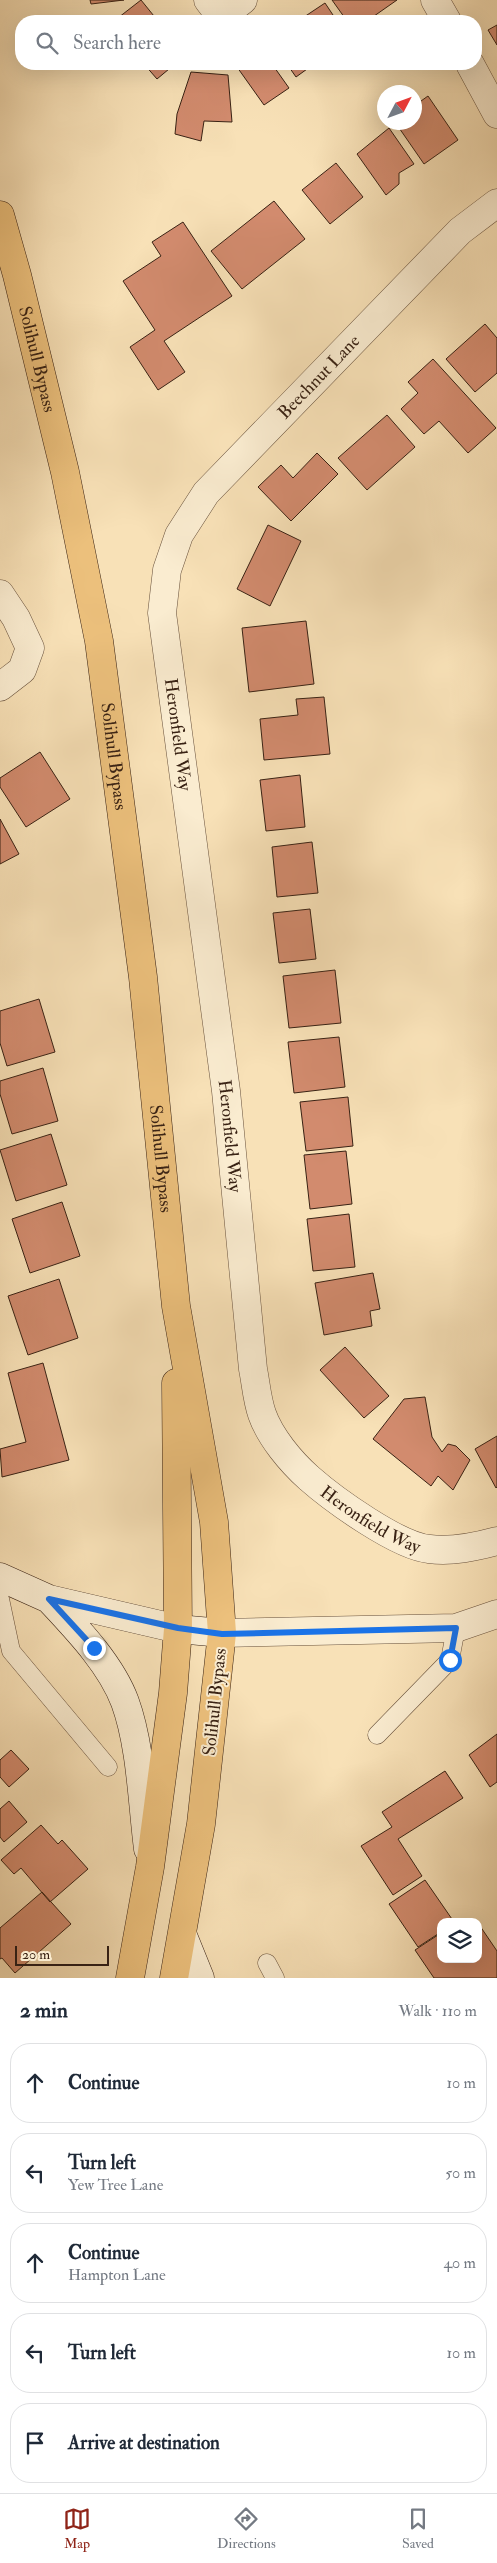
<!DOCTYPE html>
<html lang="en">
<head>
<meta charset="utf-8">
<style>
  :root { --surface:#fff; --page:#f2f2f3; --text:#1f2937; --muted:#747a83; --line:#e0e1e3; --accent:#8f2418 }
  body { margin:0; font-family:"IM FELL Double Pica",serif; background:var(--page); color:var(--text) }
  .controls { position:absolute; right:15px; bottom:15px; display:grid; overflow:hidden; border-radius:10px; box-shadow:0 5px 20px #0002 }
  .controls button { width:45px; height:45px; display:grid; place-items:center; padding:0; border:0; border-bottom:1px solid var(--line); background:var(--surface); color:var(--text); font:25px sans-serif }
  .compass { position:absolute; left:377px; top:85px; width:45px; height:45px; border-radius:50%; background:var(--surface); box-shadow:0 5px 20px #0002; rotate:49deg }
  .scale { position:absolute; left:15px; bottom:12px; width:94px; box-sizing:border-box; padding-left:5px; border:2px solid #392214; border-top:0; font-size:14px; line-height:18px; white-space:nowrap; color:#392214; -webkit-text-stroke:4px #faecd0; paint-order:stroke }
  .stop { position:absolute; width:15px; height:15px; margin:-11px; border:4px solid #1a73e8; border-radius:50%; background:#fff }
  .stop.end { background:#1a73e8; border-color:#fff; box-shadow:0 1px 5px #0008 }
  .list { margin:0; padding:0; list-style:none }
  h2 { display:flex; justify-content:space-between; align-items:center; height:65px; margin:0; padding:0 20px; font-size:21px }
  h2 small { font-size:16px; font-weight:400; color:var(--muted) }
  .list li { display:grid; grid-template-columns:32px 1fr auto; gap:15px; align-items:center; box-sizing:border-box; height:80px; margin:0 10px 10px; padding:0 10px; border:1px solid var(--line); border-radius:20px }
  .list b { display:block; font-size:19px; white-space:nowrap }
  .list p { margin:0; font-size:16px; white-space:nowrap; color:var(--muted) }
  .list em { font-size:16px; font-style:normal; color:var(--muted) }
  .icon { flex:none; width:28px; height:28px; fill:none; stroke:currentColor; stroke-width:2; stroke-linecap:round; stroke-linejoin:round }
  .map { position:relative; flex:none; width:497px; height:1978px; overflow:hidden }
  .search { position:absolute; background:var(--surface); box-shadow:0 5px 20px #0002; left:15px; right:15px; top:15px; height:55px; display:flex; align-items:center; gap:12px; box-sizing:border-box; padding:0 18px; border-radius:20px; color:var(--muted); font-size:19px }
  .sheet { height:515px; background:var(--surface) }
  nav { display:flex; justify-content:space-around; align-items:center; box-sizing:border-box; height:70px; border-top:1px solid var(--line); background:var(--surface); font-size:14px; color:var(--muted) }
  nav a { display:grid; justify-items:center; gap:2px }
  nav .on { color:var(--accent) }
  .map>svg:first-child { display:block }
  .building { fill:#d28b6e; stroke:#392214 }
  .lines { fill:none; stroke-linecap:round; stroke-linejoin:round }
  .service-casing { stroke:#69523d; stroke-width:19 }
  .minor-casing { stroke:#69523d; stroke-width:29 }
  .tertiary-casing { stroke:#69523d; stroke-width:29 }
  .secondary-casing { stroke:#392214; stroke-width:29 }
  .trunk-casing { stroke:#392214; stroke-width:29 }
  .service { stroke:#faecd0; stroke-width:18 }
  .minor { stroke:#faecd0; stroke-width:28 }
  .tertiary { stroke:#faecd0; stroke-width:28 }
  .secondary { stroke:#faecd0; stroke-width:28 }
  .trunk { stroke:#ecc07c; stroke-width:28 }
  .route { stroke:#1a73e8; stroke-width:6 }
  .labels { text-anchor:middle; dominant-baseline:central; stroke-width:4; stroke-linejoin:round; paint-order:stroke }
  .street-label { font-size:18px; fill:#392214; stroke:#faecd0 }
</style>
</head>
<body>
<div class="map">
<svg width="497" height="1978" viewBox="0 0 497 1978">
  <rect width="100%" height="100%" fill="#f8e1b7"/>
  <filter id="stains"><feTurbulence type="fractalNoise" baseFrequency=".004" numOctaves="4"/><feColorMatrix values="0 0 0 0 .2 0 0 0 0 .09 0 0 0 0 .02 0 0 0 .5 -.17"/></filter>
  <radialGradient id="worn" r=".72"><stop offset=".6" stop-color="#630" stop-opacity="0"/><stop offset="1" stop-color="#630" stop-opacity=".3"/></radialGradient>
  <path class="building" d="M90,0H124L91,4Z
    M141,0L158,21H114Z
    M332,0H397L367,21H347Z
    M325,3L337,21H303L301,19Z
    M497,25V45L488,30Z
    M144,64H175L157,79Z
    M242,64H272L289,88L264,105L237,67Z
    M287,64H314L296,77Z
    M191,72L228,75L232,122L204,121L201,141L175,134L177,114Z
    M428,96L458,140L424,164L395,122H414V106Z
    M389,128L414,164L399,173V184L386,195L357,154Z
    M336,163L363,197L330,224L302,190Z
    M274,201L305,239L242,289L211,251Z
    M183,222L232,296L164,341L185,372L158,390L130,347L155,330L123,281L161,256L152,242Z
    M485,324L497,338V373L475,392L446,359Z
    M433,359L496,428L468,453L439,421L424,434L401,409L418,393L408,382Z
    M387,415L415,447L367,490L338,458Z
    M317,453L338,474L291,521L258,487L281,465L293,478Z
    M268,525L301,541L270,606L237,589Z
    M306,621L314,684L249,692L242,628Z
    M324,697L330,754L264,760L260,719L298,715L296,699Z
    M40,752L70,799L26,827L0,787V778Z
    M300,775L305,827L266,831L260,780Z
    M0,819L19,854L0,864Z
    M312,842L318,893L277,897L272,847Z
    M310,909L316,959L279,963L273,913Z
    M335,970L341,1023L289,1028L283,976Z
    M39,999L55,1052L7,1066L0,1043V1011Z
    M339,1037L345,1087L294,1093L288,1042Z
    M43,1068L58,1121L12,1134L0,1094V1081Z
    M348,1097L353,1146L306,1151L300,1102Z
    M51,1134L67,1185L16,1201L0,1150Z
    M346,1151L352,1204L310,1209L304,1155Z
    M62,1202L80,1256L30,1273L12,1219Z
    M349,1214L355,1267L313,1271L307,1219Z
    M373,1273L380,1309L370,1311L372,1326L324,1335L315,1283Z
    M59,1279L78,1338L28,1355L8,1296Z
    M345,1347L389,1396L364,1418L320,1370Z
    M43,1363L69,1460L2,1477L0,1449L26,1442L8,1373Z
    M425,1397L432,1437L442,1452L448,1444L456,1446L470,1460L453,1490L438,1476L431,1486L373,1439L404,1399Z
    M497,1436V1487L496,1488L475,1449Z
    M497,1734V1782L490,1787L469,1755Z
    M11,1750L29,1769L9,1787L0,1777V1760Z
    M445,1771L463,1798L398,1839L422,1876L393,1895L361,1846L392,1827L382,1812Z
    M9,1801L27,1822L4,1842L0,1837V1809Z
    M41,1825L58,1844L62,1840L88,1869L50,1902L21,1868L14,1874L1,1860Z
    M425,1880L454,1922H441V1932L418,1947L389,1904Z
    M42,1892L71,1924L15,1973L2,1958L0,1959V1928Z
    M480,1926L497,1951V1978H434L415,1950L441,1933V1959H478V1927Z"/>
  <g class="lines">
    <defs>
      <path id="service" d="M0,1599L11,1651L108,1767
        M377,1735L450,1660L456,1628
        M267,1963L275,1978"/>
      <g id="minor">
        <path d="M208,0L221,17L243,0"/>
        <path d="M435,0L447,21"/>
        <path d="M470,64L497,114"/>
        <path id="s1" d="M497,203L460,231L206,493L179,535L167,570L162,613L226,1091L253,1369C256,1384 257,1400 262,1414C270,1437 291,1462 309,1478C334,1500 398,1546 429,1549C452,1552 475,1547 497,1541"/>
        <path d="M0,594L16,618L30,648L22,670L0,687"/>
      </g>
      <path id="tertiary" d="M222,1633L456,1628L497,1614"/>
      <path id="secondary" d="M0,1577L49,1599L178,1629L222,1633
        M49,1599C76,1628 111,1664 125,1702C141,1746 142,1802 148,1849
        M183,1936L200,1978"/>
      <g id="trunk">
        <path id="s2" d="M0,215L17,275L65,472L99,641L143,977L176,1306L214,1522L222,1633L201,1824L174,1978"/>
        <path d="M130,1978L150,1867L173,1693L178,1629L176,1383"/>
      </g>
    </defs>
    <use href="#service" class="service-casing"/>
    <use href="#minor" class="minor-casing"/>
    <use href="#tertiary" class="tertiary-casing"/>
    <use href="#secondary" class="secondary-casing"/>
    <use href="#trunk" class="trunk-casing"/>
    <use href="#service" class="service"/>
    <use href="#minor" class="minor"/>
    <use href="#tertiary" class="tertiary"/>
    <use href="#secondary" class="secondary"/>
    <use href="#trunk" class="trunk"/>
  </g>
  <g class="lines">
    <path class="route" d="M94,1648L49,1599L178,1628L222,1634L456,1628L450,1660"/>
  </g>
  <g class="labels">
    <g class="street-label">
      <text stroke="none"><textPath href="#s2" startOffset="149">Solihull Bypass</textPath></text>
      <text transform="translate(319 377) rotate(-46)">Beechnut Lane</text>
      <text stroke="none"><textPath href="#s1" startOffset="664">Heronfield Way</textPath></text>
      <text stroke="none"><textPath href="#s2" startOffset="554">Solihull Bypass</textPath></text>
      <text stroke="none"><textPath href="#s1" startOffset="1069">Heronfield Way</textPath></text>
      <text stroke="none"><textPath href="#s2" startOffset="959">Solihull Bypass</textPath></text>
      <text stroke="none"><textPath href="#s1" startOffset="1504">Heronfield Way</textPath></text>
      <text transform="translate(215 1702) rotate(-84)">Solihull Bypass</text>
    </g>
  </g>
  <rect width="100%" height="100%" filter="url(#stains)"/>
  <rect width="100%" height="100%" fill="url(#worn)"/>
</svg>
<div class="controls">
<button><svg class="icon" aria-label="layers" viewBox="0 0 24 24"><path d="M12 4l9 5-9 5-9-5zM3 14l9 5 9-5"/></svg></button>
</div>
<svg class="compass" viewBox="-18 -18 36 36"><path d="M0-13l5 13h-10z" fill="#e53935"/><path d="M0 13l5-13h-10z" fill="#747a83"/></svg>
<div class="scale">20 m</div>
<div class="stop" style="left:450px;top:1660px"></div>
<div class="stop end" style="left:94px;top:1648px"></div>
<div class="search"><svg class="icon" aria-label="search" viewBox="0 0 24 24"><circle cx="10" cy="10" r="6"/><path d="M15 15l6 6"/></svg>Search here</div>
</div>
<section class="sheet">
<h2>2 min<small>Walk · 110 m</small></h2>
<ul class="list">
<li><svg class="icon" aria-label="ahead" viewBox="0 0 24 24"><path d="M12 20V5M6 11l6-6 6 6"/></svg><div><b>Continue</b></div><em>10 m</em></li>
<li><svg class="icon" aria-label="left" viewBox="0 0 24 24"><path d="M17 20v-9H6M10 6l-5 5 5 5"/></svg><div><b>Turn left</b><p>Yew Tree Lane</p></div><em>50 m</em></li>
<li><svg class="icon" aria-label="ahead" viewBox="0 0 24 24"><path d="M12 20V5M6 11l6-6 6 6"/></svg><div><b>Continue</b><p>Hampton Lane</p></div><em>40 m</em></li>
<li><svg class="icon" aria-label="left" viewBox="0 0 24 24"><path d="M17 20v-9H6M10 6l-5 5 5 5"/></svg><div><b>Turn left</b></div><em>10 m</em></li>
<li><svg class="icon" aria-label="arrive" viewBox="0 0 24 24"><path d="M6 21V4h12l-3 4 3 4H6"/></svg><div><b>Arrive at destination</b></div></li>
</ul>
</section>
<nav>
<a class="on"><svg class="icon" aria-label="map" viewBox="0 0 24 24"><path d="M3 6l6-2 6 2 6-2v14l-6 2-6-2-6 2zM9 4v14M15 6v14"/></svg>Map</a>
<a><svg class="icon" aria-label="directions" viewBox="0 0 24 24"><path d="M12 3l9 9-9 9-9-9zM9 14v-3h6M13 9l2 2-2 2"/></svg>Directions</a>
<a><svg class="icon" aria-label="saved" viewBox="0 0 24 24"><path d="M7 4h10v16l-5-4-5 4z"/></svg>Saved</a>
</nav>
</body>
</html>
